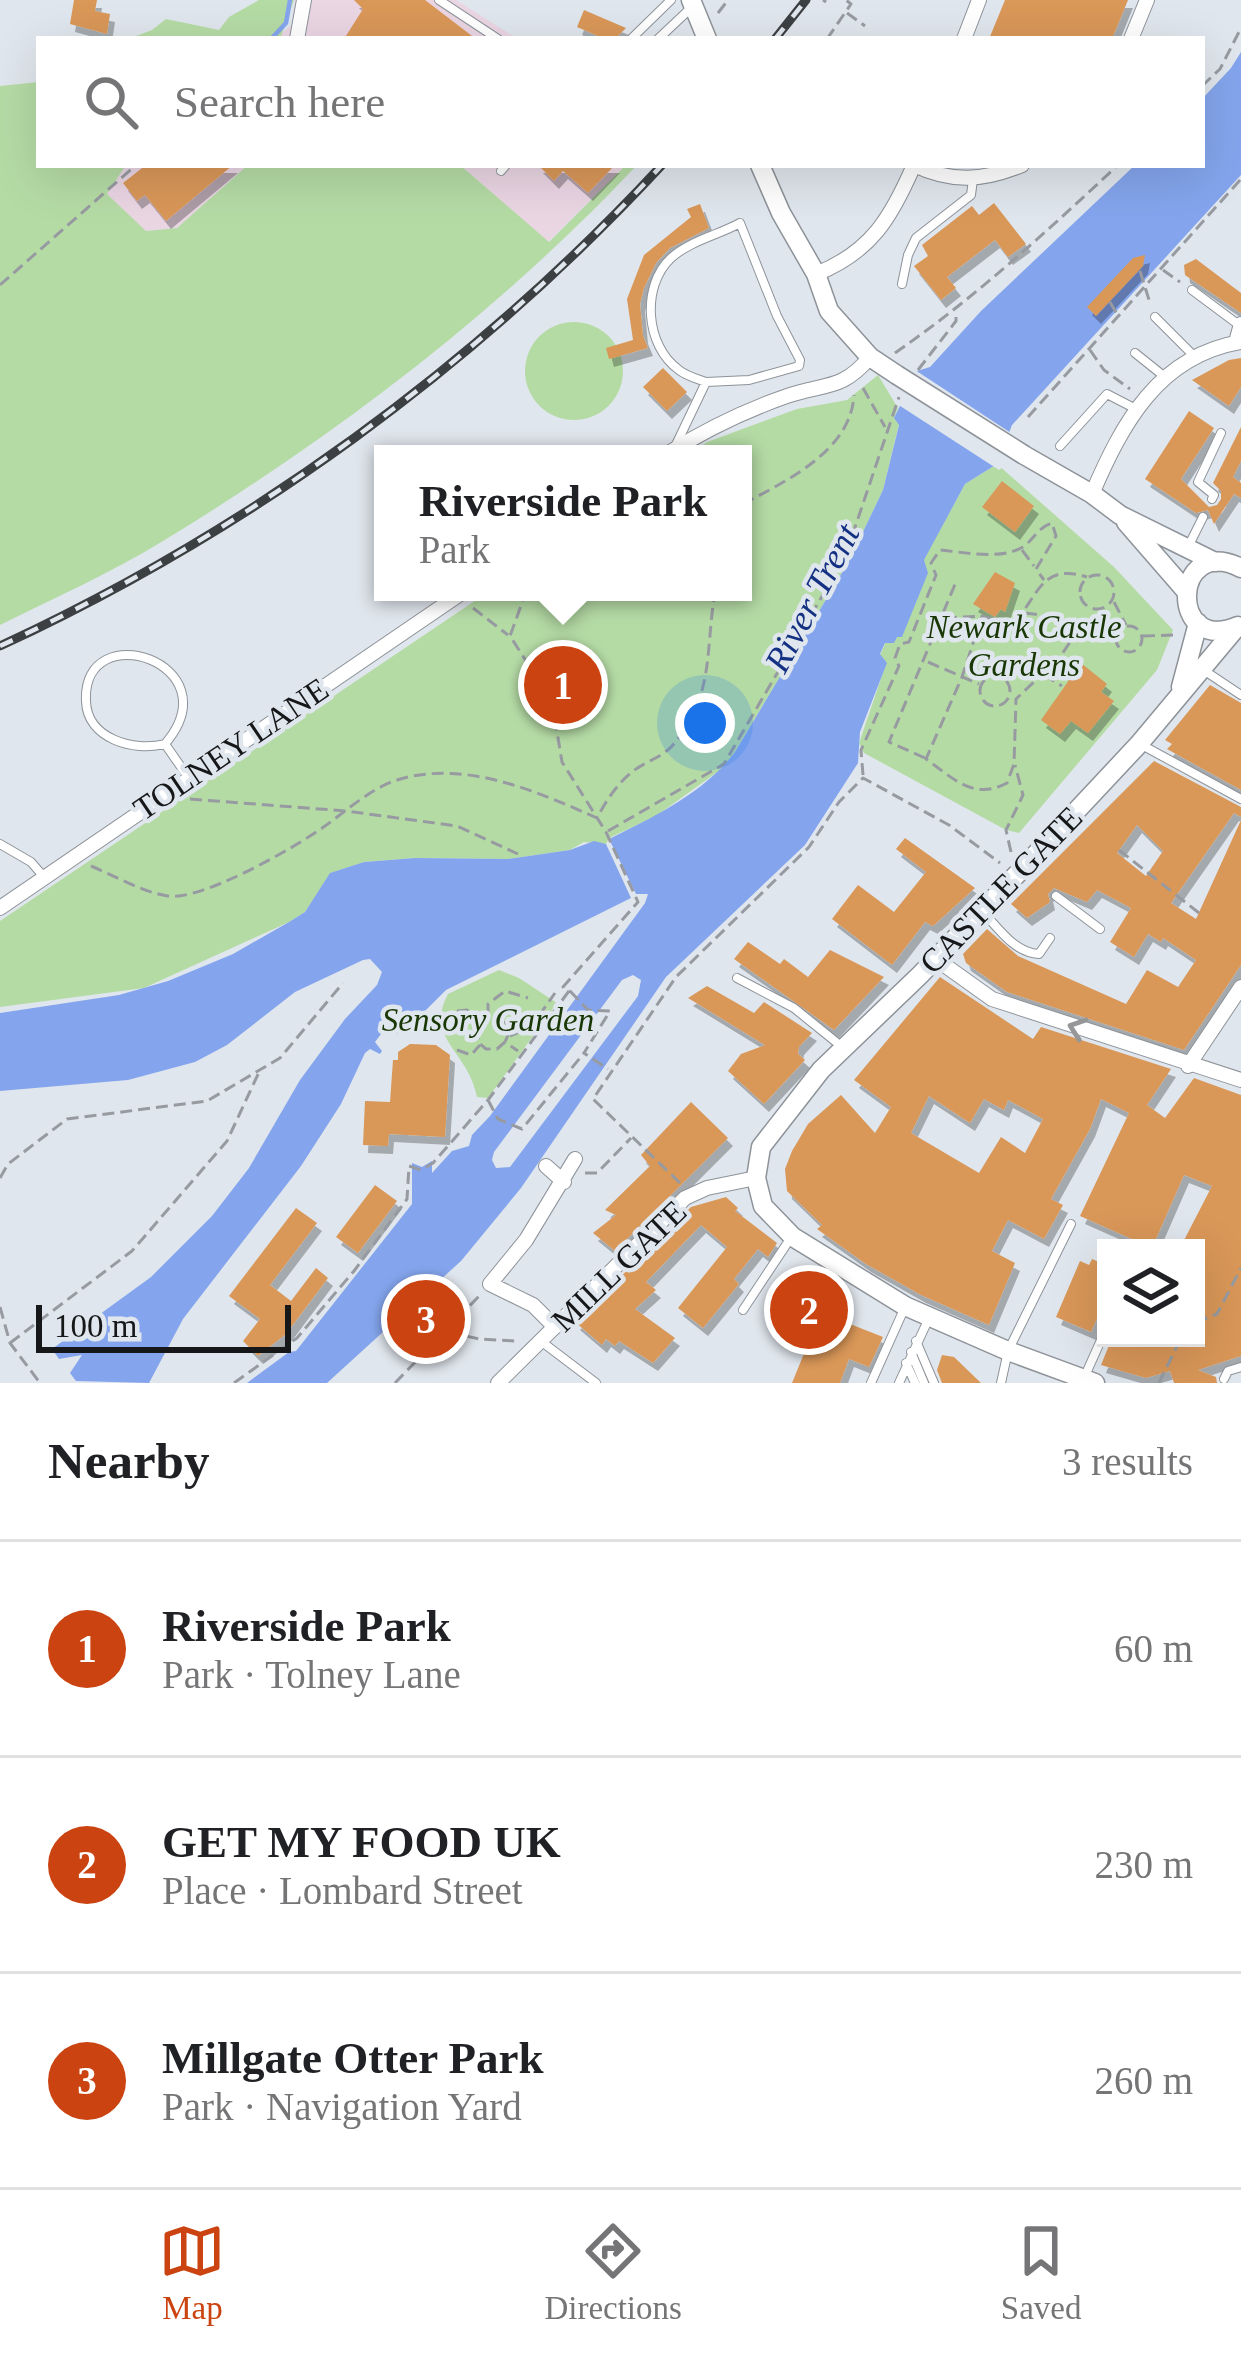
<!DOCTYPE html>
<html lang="en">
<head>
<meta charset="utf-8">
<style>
  :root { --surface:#fff; --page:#f2f2f2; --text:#202124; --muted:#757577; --line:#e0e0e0; --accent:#ca4310 }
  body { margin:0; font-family:"Times New Roman",serif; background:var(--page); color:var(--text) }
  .controls { position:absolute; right:36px; bottom:36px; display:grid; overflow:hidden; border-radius:0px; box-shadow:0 12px 48px #0002 }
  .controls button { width:108px; height:108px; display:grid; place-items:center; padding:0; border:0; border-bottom:3px solid var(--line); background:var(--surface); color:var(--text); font:60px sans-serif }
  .scale { position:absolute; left:36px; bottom:30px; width:255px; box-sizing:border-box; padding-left:12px; border:6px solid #151719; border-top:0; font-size:33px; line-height:42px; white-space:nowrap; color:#151719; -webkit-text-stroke:9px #e0e6ed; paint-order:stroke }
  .you { position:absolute; left:705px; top:723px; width:42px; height:42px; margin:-30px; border:9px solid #fff; border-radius:50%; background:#1a73e8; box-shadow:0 0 0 18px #1a73e833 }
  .badge { display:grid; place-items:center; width:78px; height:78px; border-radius:50%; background:var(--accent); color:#fff; font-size:39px; font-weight:700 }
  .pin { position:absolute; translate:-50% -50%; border:6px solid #fff; box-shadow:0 3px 12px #0006 }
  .popup { position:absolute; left:374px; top:445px; width:378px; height:156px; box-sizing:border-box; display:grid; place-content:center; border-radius:0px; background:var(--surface); filter:drop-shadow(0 3px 9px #0005); font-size:39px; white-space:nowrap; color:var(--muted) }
  .popup b { font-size:45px; color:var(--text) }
  .popup::after { content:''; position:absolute; left:50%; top:100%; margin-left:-24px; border:24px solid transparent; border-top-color:var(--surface) }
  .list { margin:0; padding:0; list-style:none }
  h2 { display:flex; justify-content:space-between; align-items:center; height:156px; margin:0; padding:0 48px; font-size:51px }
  h2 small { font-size:39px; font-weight:400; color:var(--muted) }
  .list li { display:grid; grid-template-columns:78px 1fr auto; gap:36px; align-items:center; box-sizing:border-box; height:216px; padding:0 48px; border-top:3px solid var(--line) }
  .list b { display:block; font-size:45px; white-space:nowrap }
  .list p { margin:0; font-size:39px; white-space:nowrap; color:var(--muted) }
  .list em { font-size:39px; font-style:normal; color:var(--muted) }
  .icon { flex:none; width:66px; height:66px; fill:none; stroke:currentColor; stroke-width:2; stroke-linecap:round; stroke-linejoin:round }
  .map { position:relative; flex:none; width:1241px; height:1383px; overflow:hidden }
  .search { position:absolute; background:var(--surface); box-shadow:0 12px 48px #0002; left:36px; right:36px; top:36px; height:132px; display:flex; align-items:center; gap:30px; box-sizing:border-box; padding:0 42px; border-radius:0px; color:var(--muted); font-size:45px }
  .sheet { height:804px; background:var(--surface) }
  nav { display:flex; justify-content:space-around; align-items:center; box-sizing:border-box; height:168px; border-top:3px solid var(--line); background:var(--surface); font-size:33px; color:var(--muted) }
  nav a { display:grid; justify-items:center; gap:6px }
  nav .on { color:var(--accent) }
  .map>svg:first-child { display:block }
  .commercial { fill:#ead5e3 }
  .green { fill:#b5dba5 }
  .water { fill:#84a5ed; fill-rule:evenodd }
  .pier { fill:#e0e6ed }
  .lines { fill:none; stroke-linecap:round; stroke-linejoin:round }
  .stream { stroke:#84a5ed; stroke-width:4.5 }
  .building { fill:#d99759; fill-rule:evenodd; filter:url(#shadow) }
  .lane-casing { stroke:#8d9399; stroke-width:10 }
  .street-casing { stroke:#8d9399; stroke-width:16 }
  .secondary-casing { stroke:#8d9399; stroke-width:21 }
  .path { stroke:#979ba1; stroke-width:3; stroke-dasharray:12 6; stroke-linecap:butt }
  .lane { stroke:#fff; stroke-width:8 }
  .street { stroke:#fff; stroke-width:14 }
  .secondary { stroke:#fff; stroke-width:18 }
  .rail-casing { stroke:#3d4043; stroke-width:9 }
  .rail { stroke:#e0e6ed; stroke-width:4.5; stroke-dasharray:14; stroke-linecap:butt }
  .secondary-bridge-casing { stroke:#8d9399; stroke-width:21; stroke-linecap:butt }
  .secondary-bridge { stroke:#fff; stroke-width:18 }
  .oneway { stroke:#969798 }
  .labels { text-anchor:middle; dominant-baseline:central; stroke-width:9; stroke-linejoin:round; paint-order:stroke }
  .park-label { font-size:33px; font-style:italic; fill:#183704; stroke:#e0e6ed }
  .street-label { font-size:33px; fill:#151719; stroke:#e0e6ed }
  .water-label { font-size:36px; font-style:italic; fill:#143183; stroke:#e0e6ed }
</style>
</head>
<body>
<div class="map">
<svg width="1241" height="1383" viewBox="0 0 1241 1383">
  <defs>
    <filter id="shadow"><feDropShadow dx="5" dy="8" stdDeviation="0" flood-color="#0004"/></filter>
  </defs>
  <rect width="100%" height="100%" fill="#e0e6ed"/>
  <path class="commercial" d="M295,0H456L518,39H274L292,25Z
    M126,165H248L177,228L145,231L107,194Z
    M460,165H626L548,242Z"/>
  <path class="green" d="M259,0H294L280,39H128L152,30L166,19L219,30L229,17Z
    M39,82V165H126L107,194L146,231L177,228L248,165H460L549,242L626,165H637C500,311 334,437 163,541C111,573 54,598 0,625V86Z
    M525 371a49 49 0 1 1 98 0a49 49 0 1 1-98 0Z
    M878,375L898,408L894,418L899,424L883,490L849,561L735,752L723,768L656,816L609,838L606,844L584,842L570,850L508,859L415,858L364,862L331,873L305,912L289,922L144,988L0,1007V921L488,592H743V454H690L707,442L797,409L847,400Z
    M997,464L1114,567L1173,630L1157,670L1019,833L1006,830L864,753L859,743L886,664L880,655L923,560L965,484Z
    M499,970L519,978L557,1003L488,1098L477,1097C468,1050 424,1039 448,994Z
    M433,1290L456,1314L419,1347L396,1325Z"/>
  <path class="water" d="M1241,52V175L1012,425L997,464L965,484L924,560L928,573L902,637H897L894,643H885L880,654L887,663L860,732L858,763L805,845L666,977L521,1188L461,1261L327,1383H247L289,1352L296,1351L412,1204V1163L422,1167L432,1161V1173L452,1151L469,1146L472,1135L490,1116L645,903L648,894H636L609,839C654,817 705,792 735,752L849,561L883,490L899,425L894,418L917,371L930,367L981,311L1135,165H1202V99L1231,68ZM633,975L641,980L638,996L510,1167L496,1168L492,1160L494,1152L622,980Z
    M594,841L606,844L631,898L446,990L403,1033L381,1034L375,1042L382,1051L380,1054L370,1049L365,1053L341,1104L301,1166L183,1319L149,1383L76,1381L70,1373L82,1355L59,1359L52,1349L151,1277L212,1216L249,1168L300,1080L345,1019L377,985L382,972L370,959L363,960L295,992L227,1045L195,1062L128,1080L0,1091V1013L119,995L168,981L233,954L289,922L305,912L330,873L364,862L415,858L508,859L570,850Z"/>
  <path class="pier" d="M912,368L1014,435L1003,467L999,470L894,402Z"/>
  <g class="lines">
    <path class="stream" d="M271,39L286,23L290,0"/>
  </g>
  <path class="building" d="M74,0H97L95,11L110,14L107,34L70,24Z
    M354,0H425L476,39H344L363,9Z
    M1005,0H1128L1112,39H989Z
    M584,10L626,28L615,39H605L577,27Z
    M146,165H233L166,221L145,195L137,201L123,183Z
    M538,165H615L588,193L563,171L554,181Z
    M994,203L1026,244L1008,257L995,240L947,277L956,288L941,300L914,266L928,256L922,245L972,206L979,215Z
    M700,204L709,228L670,248L656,263L644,288L640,304L643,336L648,348L609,359L606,348L633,340L627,299L644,255L691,217L687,209Z
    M1145,255L1143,266L1096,316L1087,307L1133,258Z
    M1196,259L1241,293V313L1185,275L1184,265Z
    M1241,358V387L1229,406L1192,380L1229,360Z
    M663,368L687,392L667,411L643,387Z
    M1189,411L1214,428L1181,479L1209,507L1217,505L1221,499V491L1213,483L1241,427V461L1233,477L1241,483V498L1234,494L1214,524L1208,510L1196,513L1145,479Z
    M1002,481L1034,506L1015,532L982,507Z
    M995,572L1015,583L1005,612L1001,609L995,617L973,604Z
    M1081,663L1107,684L1101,692L1114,701L1088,733L1071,721L1060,734L1041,720Z
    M1210,685L1241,703V790L1167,749L1172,744L1165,740Z
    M1154,761L1241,807V817L1234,813L1171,903L1196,919L1241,820V965L1184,1050L1007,992L966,963L963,954L987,929L1018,956L1126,1004L1147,970L1178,987L1196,960L1163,938L1161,942L1148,934L1134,957L1110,942L1131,908L1097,890L1087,902L1054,888L1048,894L1050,902L1027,918L1011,904ZM1137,825L1163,851L1146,876L1117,853Z
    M905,838L975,888L933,926L925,922L892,965L832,919L858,885L894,912L926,872L896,849Z
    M748,942L780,964L784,959L808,977L830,950L884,977L834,1030L734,959Z
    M940,977L1033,1039L1041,1027L1171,1069L1147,1105L1165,1118L1194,1078L1241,1095V1091V1356L1198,1370L1216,1377L1217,1383H1174L1170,1371L1146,1378L1101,1365L1112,1338H1196V1248H1180L1212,1186L1184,1175L1152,1248L1080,1216L1129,1113L1101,1099L1090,1129L1051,1199L1063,1205L1044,1239L1008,1220L992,1251L1015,1263L989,1325L921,1295L866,1264L817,1229L822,1225L787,1191L785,1169L792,1151L808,1124L841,1095L875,1133L891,1107L854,1080ZM929,1096L970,1123L984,1099L1004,1110L1008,1100L1043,1119L1025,1153L1001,1137L979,1173L911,1133Z
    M707,986L754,1013L764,1002L812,1033L799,1047L798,1054L805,1060L764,1104L728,1071L741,1054L765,1045L688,998Z
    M410,1044L436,1045L450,1055L445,1137L389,1134L388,1146L363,1145L365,1101L390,1102L393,1060H398V1052Z
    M691,1102L728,1138L615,1251L593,1233L616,1215L605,1210L650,1166L641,1155Z
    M375,1185L397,1201L358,1253L336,1237Z
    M726,1197L738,1208L735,1211L777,1243L768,1257L758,1249L734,1279L739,1284L703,1328L678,1308L727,1247L701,1225L646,1282L656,1290L635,1309L675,1338L653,1363L619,1341L615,1346L606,1339L602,1345L575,1322L691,1207Z
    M296,1208L317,1223L270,1285L291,1301L316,1268L328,1278L286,1334L258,1356L243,1341L260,1319L229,1296Z
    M1092,1259L1106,1265V1298L1091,1332L1056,1317L1080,1261L1089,1265Z
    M812,1289L825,1295L817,1311L883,1337L869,1367L849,1359L840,1383H792L812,1334L794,1325Z
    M942,1355L954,1357L981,1383H942L937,1370Z"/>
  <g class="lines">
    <defs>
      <path id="lane" d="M439,0L498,39
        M631,39L671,0
        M658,39L692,7
        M501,171L506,165
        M902,284L908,255L916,238L971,195L973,179
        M1192,290L1239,325
        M1155,317L1195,357
        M1135,353L1165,377
        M1060,446L1107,394L1134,408
        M674,449L706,382L749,380L799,366L800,360L777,316L740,223C718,235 690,241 671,258C641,286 645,346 679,370C686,376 698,379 706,382
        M1212,499L1214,495L1198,482L1221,433
        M1188,547L1203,517
        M1202,669L1241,695
        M165,744C134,752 87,739 86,701C82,614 234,663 165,744L188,777
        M1140,744L1241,799
        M0,844L31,862L44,877
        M1056,896L1100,929
        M983,912C999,929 1015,953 1039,954L1050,938
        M737,978L794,1008L841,1046
        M743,1310L792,1236
        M916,1341L934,1383
        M542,1342L596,1383
        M911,1352L924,1383
        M906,1363L915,1383
        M1084,1378L1106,1329
        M1224,1379L1228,1371L1241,1367
        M871,1383L905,1307
        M899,1383L929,1318
        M1001,1383L1008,1351L1071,1224"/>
      <path id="street" d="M297,39L304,0
        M964,39L979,0
        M1131,39L1147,0
        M914,165C952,183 983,181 1022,165
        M816,274C871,252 891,218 914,165
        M1236,342L1241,324
        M667,454C705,430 744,411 787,396C824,383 842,391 870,357
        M1092,494C1122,424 1158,356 1241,342
        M0,908L463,592
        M936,959L992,999L1241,1080
        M1188,1066L1241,987
        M546,1166L564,1182
        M555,1327L533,1305L490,1284L526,1240L575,1159
        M498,1383L685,1198L707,1188L756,1178"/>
      <path id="secondary" d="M691,0L707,39
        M760,165L781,213L816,274L829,311L870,357L897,375
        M1024,455L1092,494L1120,515L1215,562
        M1126,522L1186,591
        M1238,626C1168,656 1171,533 1241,568
        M1181,687L1198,623
        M1095,1383L1008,1351L905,1306L793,1237L763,1206L756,1178L761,1147L821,1070L920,975L1022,869L1139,744L1236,628"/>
    </defs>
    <use href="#lane" class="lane-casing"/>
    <use href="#street" class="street-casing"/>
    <use href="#secondary" class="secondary-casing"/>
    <path class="path" d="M823,0L826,2
      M718,13L728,0
      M847,13L865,26
      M755,39L757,38
      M827,39L851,4L846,0
      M1202,86L1220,69L1241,28
      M1163,270L1180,282
      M1140,271L1150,303
      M0,285L136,165
      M1110,302L1118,316
      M1090,350L1104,370L1130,389
      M895,353C976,297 1046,232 1118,165
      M918,370L956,321V311
      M863,388L885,427
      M1028,417L1241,179
      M743,504C786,481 851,451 854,395
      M1022,550L1034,566
      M1080 592a17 17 0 1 1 34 0a17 17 0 1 1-34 0Z
      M1114,602L1126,625
      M473,608L508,635
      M1025,613L1059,617L1077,629
      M982,616L962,677L926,759C953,778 973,801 1007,783L1014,764L1016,699L1060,657L1078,630L1116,636
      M945,618L982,616L1012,625C1039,597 1040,562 1087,577
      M1116 639a13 13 0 1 1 26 0a13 13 0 1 1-26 0Z
      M1143,636L1175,635
      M928,662L979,684
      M1044,675L1062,686
      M980 691a15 15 0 1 1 30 0a15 15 0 1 1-30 0Z
      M925,758L889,742L956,582
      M863,775L861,750L899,666L895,658L900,644L909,642L936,575L931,563L940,550C963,552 999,560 1021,548C1034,541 1036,528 1052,523L1056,536L1036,569L1044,580
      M190,799L346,811L457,826L518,854
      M608,831L724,764L845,557L899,397
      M1119,850L1199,913
      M1011,852L1006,830L1023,795L1015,765
      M91,866C115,876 142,892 168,896C202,901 296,847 325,826C346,811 369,790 394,781C462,758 536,791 597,818C606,801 617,784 632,772C644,762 661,758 672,746C715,696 705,651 715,592
      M570,991L588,1010L610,1011L584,1053L608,1069
      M457,1011L467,1010L480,1021
      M488,1015V1004L505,991L528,998
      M510,1036L531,1027L555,993
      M505,1042L508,1035L506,1023L488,1017L480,1021L478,1042L486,1049H497L505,1042L518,1051
      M457,1050L471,1055L480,1045
      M488,1100L498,1119L522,1129L584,1053
      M585,1173H597L631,1138
      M0,1178L8,1164L67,1119L207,1101L280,1058L343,983
      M680,1183L593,1099L676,977L809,847L839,802L863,778L949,825L1000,863
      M0,1307L10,1343L40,1383
      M417,1322L432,1325L442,1334
      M1196,1322L1217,1314L1241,1268
      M449,1332L479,1339L516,1341
      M10,1343L132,1251L227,1141L260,1070
      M234,1383L297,1338L354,1271L407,1199L409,1166L421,1170L433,1163L488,1100L569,991L563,987L638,902L606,832L562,762L552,701L510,636L526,592
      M395,1383L481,1294
      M1159,1383L1181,1338"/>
    <use href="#lane" class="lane"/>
    <use href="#street" class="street"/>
    <use href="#secondary" class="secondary"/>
    <defs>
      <path id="rail" d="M775,39L806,0
        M0,646C249,531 476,366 662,165"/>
    </defs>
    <use href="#rail" class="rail-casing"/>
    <use href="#rail" class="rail"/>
    <defs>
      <path id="secondary-bridge" d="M897,375L1024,455"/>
    </defs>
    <use href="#secondary-bridge" class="secondary-bridge-casing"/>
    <use href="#secondary-bridge" class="secondary-bridge"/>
  </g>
  <defs><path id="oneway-chevron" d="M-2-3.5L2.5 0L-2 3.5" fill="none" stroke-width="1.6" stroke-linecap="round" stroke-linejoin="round" transform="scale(3)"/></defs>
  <use class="oneway" href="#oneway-chevron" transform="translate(1077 1028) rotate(-161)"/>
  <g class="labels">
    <g class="park-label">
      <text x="1024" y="627">Newark Castle<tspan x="1024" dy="38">Gardens</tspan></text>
      <text x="488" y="1020">Sensory Garden</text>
    </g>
    <g class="street-label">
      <text transform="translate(231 749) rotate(-34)">TOLNEY LANE</text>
      <text transform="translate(1001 890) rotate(-46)">CASTLE GATE</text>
      <text transform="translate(619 1266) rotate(-44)">MILL GATE</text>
    </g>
    <g class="water-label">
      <text transform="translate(812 598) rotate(-62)">River Trent</text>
    </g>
  </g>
</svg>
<div class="controls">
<button><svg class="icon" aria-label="layers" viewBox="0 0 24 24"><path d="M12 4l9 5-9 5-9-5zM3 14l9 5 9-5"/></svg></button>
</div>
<div class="scale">100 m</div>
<div class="you"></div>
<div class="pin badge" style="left:563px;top:685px">1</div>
<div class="popup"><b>Riverside Park</b>Park</div>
<div class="pin badge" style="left:809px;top:1310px">2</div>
<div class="pin badge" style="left:426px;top:1319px">3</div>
<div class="search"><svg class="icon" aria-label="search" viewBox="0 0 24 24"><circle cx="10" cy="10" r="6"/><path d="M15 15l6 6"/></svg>Search here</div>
</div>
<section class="sheet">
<h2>Nearby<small>3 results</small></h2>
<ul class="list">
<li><span class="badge">1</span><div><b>Riverside Park</b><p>Park · Tolney Lane</p></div><em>60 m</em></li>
<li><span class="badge">2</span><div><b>GET MY FOOD UK</b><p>Place · Lombard Street</p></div><em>230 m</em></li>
<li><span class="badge">3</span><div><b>Millgate Otter Park</b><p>Park · Navigation Yard</p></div><em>260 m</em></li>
</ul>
</section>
<nav>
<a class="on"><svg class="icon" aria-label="map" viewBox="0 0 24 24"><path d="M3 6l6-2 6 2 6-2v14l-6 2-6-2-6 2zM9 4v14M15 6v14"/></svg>Map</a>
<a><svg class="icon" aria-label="directions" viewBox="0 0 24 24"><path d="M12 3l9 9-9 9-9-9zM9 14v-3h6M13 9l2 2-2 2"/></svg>Directions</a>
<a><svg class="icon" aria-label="saved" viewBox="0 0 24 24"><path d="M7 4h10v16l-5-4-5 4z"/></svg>Saved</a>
</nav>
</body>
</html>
